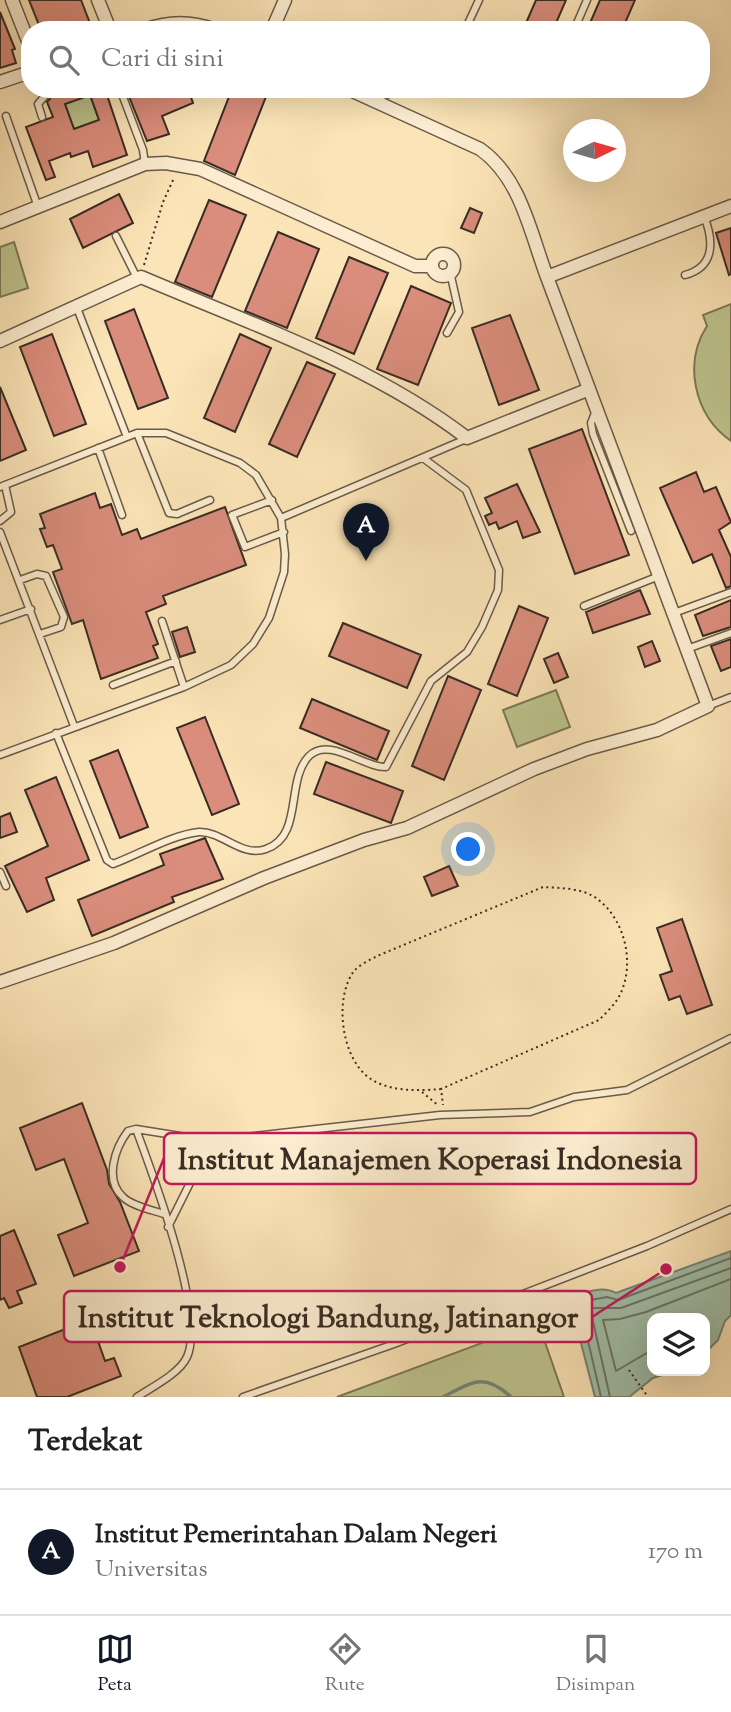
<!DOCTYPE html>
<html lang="id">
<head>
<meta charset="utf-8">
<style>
  :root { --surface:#fff; --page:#f2f2f2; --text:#202124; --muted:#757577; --line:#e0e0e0; --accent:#111827 }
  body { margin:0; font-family:"Sorts Mill Goudy",serif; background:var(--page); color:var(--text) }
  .controls { position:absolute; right:21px; bottom:21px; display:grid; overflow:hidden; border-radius:14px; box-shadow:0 7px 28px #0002 }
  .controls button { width:63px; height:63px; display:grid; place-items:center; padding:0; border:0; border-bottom:2px solid var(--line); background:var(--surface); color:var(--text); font:35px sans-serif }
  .compass { position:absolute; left:563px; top:119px; width:63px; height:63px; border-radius:50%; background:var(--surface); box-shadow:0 7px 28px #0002; rotate:85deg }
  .you { position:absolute; left:469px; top:850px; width:24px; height:24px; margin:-18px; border:5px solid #fff; border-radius:50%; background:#1a73e8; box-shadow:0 0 0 10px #1a73e833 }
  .badge { display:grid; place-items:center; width:46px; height:46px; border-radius:50%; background:var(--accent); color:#fff; font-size:23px; font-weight:700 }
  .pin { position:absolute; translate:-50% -58px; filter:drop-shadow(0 2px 4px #0008) }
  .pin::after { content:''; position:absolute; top:37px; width:24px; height:21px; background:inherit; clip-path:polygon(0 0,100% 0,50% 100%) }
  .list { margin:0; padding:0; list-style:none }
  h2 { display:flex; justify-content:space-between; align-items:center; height:91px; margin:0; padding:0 28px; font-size:30px }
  h2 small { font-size:23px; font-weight:400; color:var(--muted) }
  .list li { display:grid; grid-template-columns:46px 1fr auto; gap:21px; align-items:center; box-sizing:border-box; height:126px; padding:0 28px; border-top:2px solid var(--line) }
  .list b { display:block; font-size:26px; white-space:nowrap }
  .list p { margin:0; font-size:23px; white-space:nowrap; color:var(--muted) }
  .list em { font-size:23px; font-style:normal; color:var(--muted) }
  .icon { flex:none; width:38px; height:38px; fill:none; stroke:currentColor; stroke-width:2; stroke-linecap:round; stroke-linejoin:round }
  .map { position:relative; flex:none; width:731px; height:1397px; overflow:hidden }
  .search { position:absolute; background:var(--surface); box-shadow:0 7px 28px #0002; left:21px; right:21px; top:21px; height:77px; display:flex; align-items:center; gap:18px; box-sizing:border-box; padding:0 24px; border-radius:28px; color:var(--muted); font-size:26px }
  .sheet { height:217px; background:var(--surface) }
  nav { display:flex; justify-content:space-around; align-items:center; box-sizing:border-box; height:98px; border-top:2px solid var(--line); background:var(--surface); font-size:19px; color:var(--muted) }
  nav a { display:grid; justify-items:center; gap:4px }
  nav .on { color:var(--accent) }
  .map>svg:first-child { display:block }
  .green { fill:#bec48e; stroke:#7b7859; stroke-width:2 }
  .water { fill:#a0bfa9; stroke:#768574; stroke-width:2 }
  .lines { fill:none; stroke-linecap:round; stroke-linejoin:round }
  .shore { stroke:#6c7666; stroke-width:2 }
  .stream { stroke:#768574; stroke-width:3.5 }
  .building { fill:#da8d7c; stroke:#382d24; stroke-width:2; fill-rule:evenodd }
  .lane-casing { stroke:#695b49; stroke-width:9 }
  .street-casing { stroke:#695b49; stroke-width:15 }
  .path { stroke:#382d24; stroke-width:2; stroke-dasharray:2 3.5; stroke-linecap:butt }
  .lane { stroke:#fcedd0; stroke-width:6 }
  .street { stroke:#fcedd0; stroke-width:12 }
  .leader { fill:none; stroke:#c2185b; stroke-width:2.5 }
  .callout-dot { fill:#c2185b; stroke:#fcedd0; stroke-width:2.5 }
  .callout { fill:#fcedd0; stroke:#c2185b; stroke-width:2.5 }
  .callout-label { font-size:30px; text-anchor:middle; font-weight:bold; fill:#382d24 }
</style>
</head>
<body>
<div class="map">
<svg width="731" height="1397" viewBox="0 0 731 1397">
  <rect width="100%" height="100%" fill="#fbe4b7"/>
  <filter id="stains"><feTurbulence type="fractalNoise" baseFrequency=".00286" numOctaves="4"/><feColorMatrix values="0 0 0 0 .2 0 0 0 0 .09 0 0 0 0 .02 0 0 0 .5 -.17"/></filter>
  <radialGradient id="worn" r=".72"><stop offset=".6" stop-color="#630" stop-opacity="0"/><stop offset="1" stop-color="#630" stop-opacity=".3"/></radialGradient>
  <path class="green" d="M90,95L99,120L74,129L65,104Z
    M14,242L28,288L0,297V247Z
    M731,304V441C694,415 683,363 707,326L703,315Z
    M556,690L570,727L517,747L503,710Z
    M538,1322L564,1397H337Z"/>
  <path class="water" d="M731,1251V1315L725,1321L718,1340L705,1353V1318H652V1371H674L653,1378L629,1397H595L569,1297C583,1293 602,1285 616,1293Z"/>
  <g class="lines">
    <path class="shore" d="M652,1350L616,1371L603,1320L620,1319L646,1312L731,1279
      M601,1397L579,1302L607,1297L618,1300L731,1258
      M610,1397L590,1308H621L731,1268"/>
    <path class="stream" d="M443,1397C472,1382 484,1372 511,1397"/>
  </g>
  <path class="building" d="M29,0H81L91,26L80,30H41Z
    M536,0H566L553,30H523Z
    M600,0H635L622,30H587Z
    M0,12L15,49L12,50L16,63L0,68Z
    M68,89H105L127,155L93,167L88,151L71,157L70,153L49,161L55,177L46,180L26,127L53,117L47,102L54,94ZM90,95L99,120L74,129L65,104Z
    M126,89H188L193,103L162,116L169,134L147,141Z
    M232,89H256L267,94L235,175L204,161Z
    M119,194L133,223L83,248L70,219Z
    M209,200L246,215L212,297L175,282Z
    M470,208L482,213L474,233L461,228Z
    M731,228V274L729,275L716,233Z
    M278,232L319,249L287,328L245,311Z
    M349,257L388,273L354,354L316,338Z
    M411,286L451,303L418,385L377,369Z
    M134,309L168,398L138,409L105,321Z
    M510,315L539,390L499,405L472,328Z
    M52,334L86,424L54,436L20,347Z
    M240,334L271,348L235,432L204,418Z
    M307,362L335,374L297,457L269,444Z
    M0,387L26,450L0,461Z
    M582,429L629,555L575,574L529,449Z
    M696,472L704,492L716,487L731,522L719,530L731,557V586L726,588L712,554L693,563L660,488Z
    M517,484L540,532L523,538L517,521L499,529L496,522L489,525L485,516L492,513L485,498Z
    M95,493L100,508L111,504L122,535L137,529L141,539L225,507L246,565L163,596L166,604L146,612L158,644L153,646L158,658L101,679L83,620L72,624L53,572L62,569L53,545L47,547L40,529L45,528L40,514Z
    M640,590L650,614L593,633L586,612Z
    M731,600V627L703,636L695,615Z
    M519,606L548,618L517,696L488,684Z
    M343,623L421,655L407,688L329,656Z
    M187,627L195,652L180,657L172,632Z
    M731,639V667L721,671L711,646Z
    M652,641L660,661L645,667L638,647Z
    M558,653L568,677L554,683L544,659Z
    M448,676L481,690L444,780L412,766Z
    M312,699L389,731L377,760L300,728Z
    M205,717L239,804L212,815L177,728Z
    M118,750L148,827L120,838L90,761Z
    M326,762L403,791L391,823L314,794Z
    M56,777L89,860L46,878L54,900L27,912L5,866L48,846L25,790Z
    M10,813L17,832L0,838V817Z
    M205,838L223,879L172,897L174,902L92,936L78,900L164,865L160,854Z
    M449,866L458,886L432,896L424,877Z
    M682,919L712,1005L687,1014L680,996L669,1000L660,975L672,971L657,928Z
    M82,1103L107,1170L109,1184L120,1202L139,1251L74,1276L58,1235L88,1223L64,1159L36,1170L20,1128Z
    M14,1230L36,1284L17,1291L22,1303L9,1308L4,1298L0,1300V1236Z
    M96,1317L105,1338L98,1341L105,1361L114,1358L121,1376L67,1397H37L19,1347Z"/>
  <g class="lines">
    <defs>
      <path id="lane" d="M465,30L479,0
        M574,30L587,0
        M120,89L143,150L145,164
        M591,89L599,91
        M374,98L408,89
        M6,116L38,207
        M42,117L38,104L51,89
        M116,236L137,278
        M685,275C715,267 714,241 704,216
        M77,308L127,437
        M447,333L459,312L450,272
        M595,413L591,423L593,434L631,531
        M137,433L169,513L177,514L210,500
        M98,448L122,515
        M0,487L137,433H166L240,463L256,475L281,518L285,554L284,572L269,618L253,644L231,665L184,687L0,755
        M272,500L232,515L245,547L284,532
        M281,518L466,439
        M0,521L11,512L5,485
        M0,532L74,726
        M20,580L37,574L46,576L64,617L61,627L40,634
        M584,606L659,576
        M674,613L731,592
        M0,620L31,609
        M162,621L184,687
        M687,649L731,633
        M113,685L176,661
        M708,706L731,697
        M56,733L107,860L113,864C140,854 171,835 199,832C222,831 242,858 266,849C304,836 285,781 309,756C329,736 364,768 386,767L431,681L467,652L482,627L498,590L499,570L466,490L423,458
        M0,872L6,886
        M136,1129L211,1141L440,1115L530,1112L574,1097L627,1090L731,1038
        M168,1227L211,1141
        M137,1397C152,1387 179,1374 187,1357C206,1315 153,1175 136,1129L128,1131C115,1148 104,1180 123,1197C132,1206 152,1210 164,1214
        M243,1397L394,1344L647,1246L731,1209"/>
      <path id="street" d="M12,0L30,46
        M98,0L110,30
        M144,30C170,21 190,21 216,30
        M272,30L285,0
        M0,82L30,72
        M348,89L480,149C521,178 530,232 547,277
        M0,222L145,164L166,163L200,169L415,266H432
        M432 265a11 11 0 1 1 22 0a11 11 0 1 1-22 0Z
        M0,341L141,277C251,324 372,365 467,438L587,390
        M0,982L114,943L264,878L364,840L407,828L534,769L587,749L657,730L708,706L547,277L731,206"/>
    </defs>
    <use href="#lane" class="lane-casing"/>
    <use href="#street" class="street-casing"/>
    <path class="path" d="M144,265L163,202L174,178
      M441,1089C418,1091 388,1092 368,1077C341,1056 334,998 354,971C359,965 370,960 377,956L543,887C560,888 582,888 596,898C626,919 637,968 617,1000C612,1007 605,1014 599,1020L441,1089L443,1105
      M422,1092L439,1106
      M629,1370L648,1397"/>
    <use href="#lane" class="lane"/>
    <use href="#street" class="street"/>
  </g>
  <path class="leader" d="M120 1267L164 1158M666 1269L592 1317"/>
  <g class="callout-dot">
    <circle cx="120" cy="1267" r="7"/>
    <circle cx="666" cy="1269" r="7"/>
  </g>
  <g class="callout">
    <rect x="164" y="1133" width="532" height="51" rx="7"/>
    <rect x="64" y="1291" width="528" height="51" rx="7"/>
  </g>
  <g class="callout-label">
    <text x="430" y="1169">Institut Manajemen Koperasi Indonesia</text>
    <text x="328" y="1327">Institut Teknologi Bandung, Jatinangor</text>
  </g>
  <rect width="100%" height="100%" filter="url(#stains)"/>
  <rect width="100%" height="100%" fill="url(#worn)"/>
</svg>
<div class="controls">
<button><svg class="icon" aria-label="layers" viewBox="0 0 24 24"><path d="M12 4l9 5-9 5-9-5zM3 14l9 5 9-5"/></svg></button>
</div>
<svg class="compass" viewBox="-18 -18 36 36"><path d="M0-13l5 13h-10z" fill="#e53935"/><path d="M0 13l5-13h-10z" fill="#757577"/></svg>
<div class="you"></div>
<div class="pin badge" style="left:366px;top:561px">A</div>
<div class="search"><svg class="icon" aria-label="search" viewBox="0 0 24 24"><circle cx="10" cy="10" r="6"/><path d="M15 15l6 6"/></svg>Cari di sini</div>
</div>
<section class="sheet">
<h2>Terdekat<small></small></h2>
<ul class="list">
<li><span class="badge">A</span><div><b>Institut Pemerintahan Dalam Negeri</b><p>Universitas</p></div><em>170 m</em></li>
</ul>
</section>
<nav>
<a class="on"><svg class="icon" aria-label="map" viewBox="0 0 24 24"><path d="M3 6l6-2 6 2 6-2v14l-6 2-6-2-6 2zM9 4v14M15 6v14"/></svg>Peta</a>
<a><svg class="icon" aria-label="directions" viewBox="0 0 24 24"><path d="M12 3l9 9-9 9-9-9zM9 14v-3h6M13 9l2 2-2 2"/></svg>Rute</a>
<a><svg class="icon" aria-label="saved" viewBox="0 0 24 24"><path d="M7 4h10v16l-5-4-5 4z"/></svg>Disimpan</a>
</nav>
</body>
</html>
